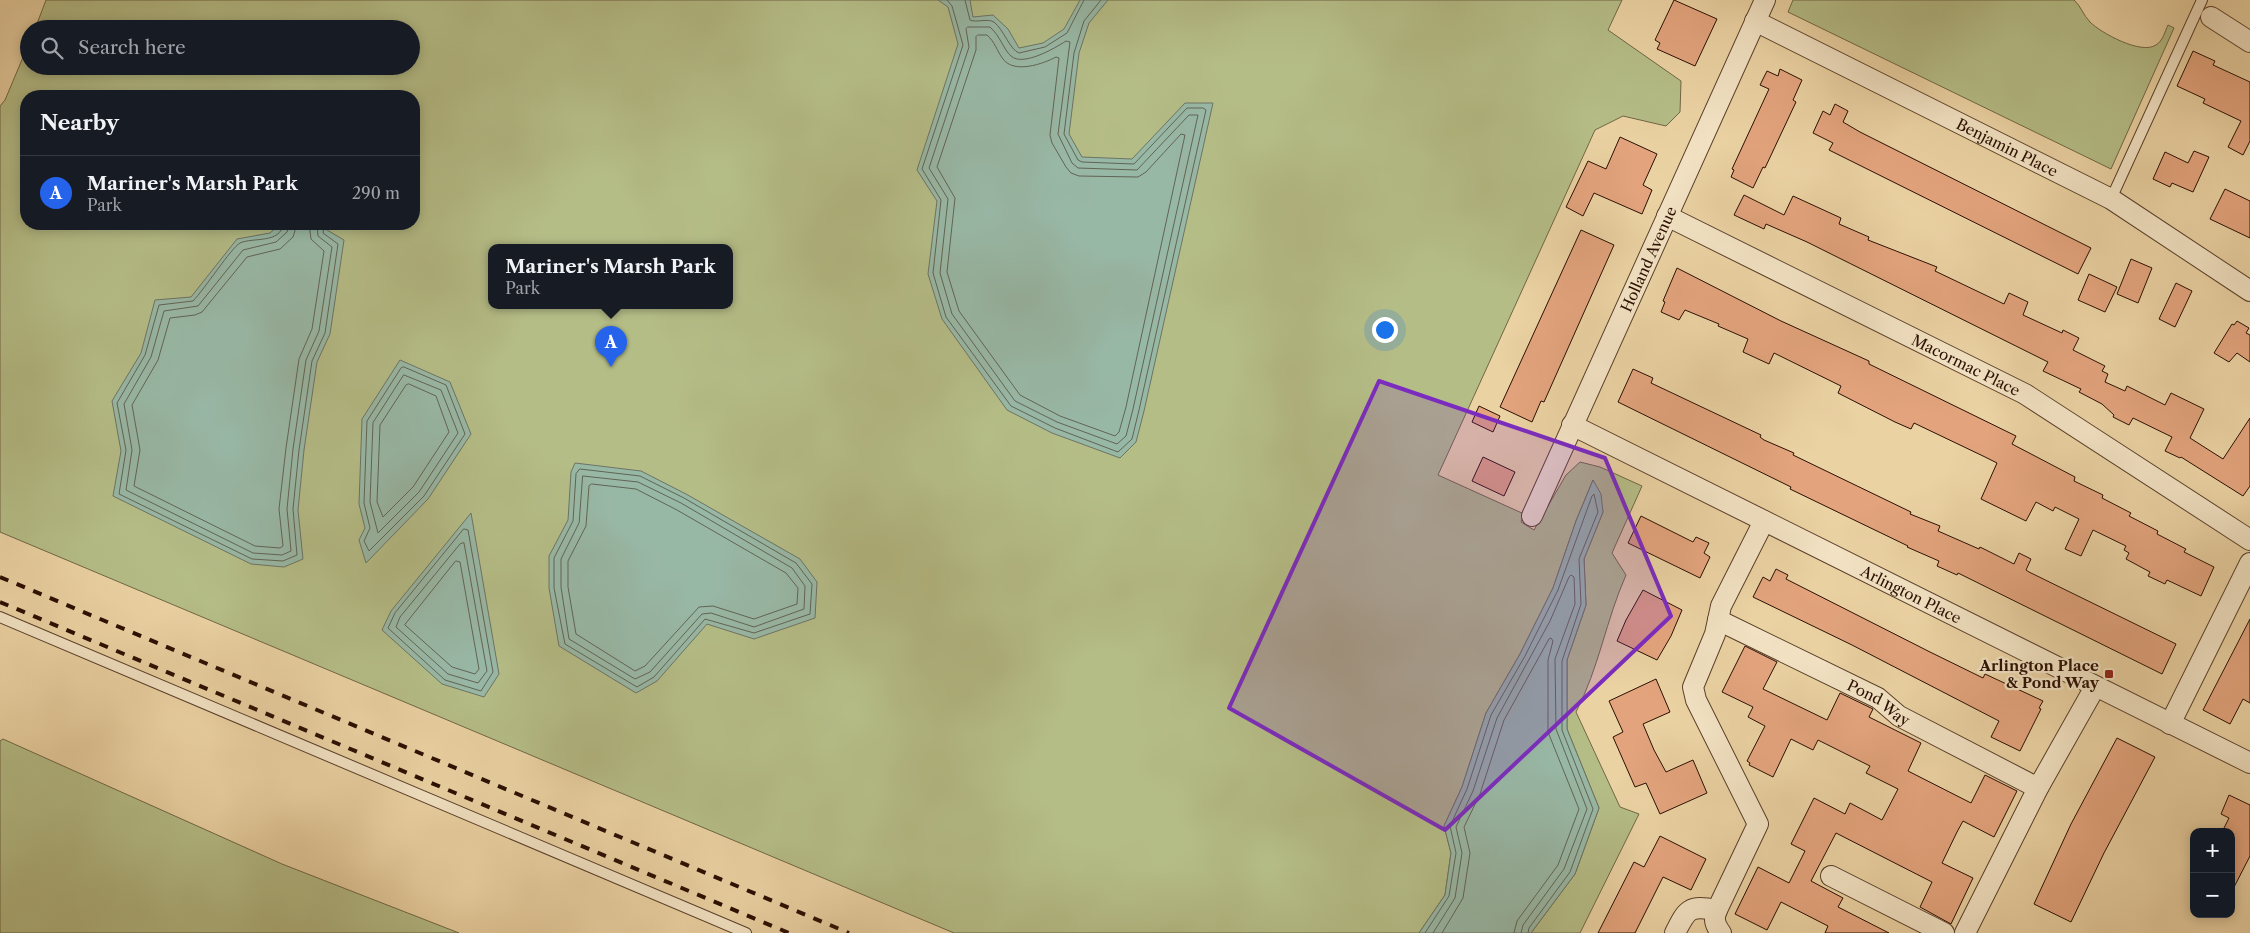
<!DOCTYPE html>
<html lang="en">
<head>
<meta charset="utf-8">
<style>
  :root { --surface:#171b24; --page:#20242c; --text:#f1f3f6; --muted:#9ea1a6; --line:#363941; --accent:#2563eb }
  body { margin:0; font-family:"Libre Caslon Text",serif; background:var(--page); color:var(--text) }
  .controls { position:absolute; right:15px; bottom:15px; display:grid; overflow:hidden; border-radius:10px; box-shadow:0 2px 12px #0003 }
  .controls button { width:45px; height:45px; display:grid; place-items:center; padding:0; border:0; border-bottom:1px solid var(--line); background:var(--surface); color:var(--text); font:25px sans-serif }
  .you { position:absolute; left:1384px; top:329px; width:18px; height:18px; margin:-12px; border:4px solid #fff; border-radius:50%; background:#1a73e8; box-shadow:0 0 0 8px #1a73e833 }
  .badge { display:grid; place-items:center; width:32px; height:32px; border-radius:50%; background:var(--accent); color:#fff; font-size:16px; font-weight:700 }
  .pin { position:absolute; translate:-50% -41px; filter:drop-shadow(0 1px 2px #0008) }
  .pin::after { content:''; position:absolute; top:26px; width:18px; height:15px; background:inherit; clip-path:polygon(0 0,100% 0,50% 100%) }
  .popup { position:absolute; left:488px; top:244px; width:245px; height:65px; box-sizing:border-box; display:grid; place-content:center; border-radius:10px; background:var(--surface); filter:drop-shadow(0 1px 4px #0005); font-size:16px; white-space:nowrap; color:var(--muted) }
  .popup b { font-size:19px; color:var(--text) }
  .popup::after { content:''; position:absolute; left:50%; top:100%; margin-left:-10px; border:10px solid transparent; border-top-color:var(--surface) }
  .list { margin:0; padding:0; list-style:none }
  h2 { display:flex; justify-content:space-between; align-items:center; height:65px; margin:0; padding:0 20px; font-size:21px }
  h2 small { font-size:16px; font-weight:400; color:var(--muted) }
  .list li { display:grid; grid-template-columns:32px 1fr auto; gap:15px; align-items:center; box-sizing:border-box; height:75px; padding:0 20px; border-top:1px solid var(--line) }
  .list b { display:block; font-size:19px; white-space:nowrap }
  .list p { margin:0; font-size:16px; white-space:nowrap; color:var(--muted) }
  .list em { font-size:16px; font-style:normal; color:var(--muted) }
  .icon { flex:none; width:28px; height:28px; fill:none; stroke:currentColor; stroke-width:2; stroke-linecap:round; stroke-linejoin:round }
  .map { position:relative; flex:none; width:2250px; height:933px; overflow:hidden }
  .search { position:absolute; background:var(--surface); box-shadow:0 2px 12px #0003; left:20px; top:20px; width:400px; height:55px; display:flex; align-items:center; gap:12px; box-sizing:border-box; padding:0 18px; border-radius:28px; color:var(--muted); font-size:19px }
  .panel { position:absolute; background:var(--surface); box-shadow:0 2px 12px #0003; left:20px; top:90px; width:400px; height:140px; border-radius:20px }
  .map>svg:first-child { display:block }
  .green { fill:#b5bd87; stroke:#706644; fill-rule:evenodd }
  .water { fill:#98b8a6; stroke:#6c7464 }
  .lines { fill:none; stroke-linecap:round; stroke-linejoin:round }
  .shore { stroke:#616454; stroke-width:1 }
  .building { fill:#e3a47d; stroke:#2a0f02 }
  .lane-casing { stroke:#5a402a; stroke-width:12 }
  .street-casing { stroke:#5a402a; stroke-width:22 }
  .lane { stroke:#f2e2c3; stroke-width:10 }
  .street { stroke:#f2e2c3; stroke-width:20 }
  .rail { stroke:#2a0f02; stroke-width:4; stroke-dasharray:9 9; stroke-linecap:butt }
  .marked { fill:#7b2cbf; fill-opacity:0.2; stroke:#7b2cbf; stroke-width:4; stroke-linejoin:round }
  .poi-dot { fill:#8f2418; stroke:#f2e2c3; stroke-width:2 }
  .labels { text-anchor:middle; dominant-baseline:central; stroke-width:4.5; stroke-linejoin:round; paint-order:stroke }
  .street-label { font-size:15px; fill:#2a0f02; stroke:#f2e2c3 }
  .poi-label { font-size:15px; font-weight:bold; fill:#2a0f02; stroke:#f2e2c3; text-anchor:end }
</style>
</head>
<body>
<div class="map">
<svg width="2250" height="933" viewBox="0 0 2250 933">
  <rect width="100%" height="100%" fill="#ebd2a3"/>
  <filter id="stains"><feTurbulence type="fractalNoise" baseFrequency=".004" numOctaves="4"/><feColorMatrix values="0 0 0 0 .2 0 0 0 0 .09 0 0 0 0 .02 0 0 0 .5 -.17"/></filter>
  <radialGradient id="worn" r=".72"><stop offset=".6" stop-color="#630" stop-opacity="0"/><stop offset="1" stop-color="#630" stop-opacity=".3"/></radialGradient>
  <path class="green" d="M46,0H1622L1608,30L1681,81L1680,112L1666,126L1623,116L1595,130L1438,475L1524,514L1521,522L1534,530L1566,475L1580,462L1600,467L1642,486L1612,553L1626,575C1606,620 1599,668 1576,712L1620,807L1639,814L1580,933H1531L1575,874L1599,808L1567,729V660L1586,605L1584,559L1603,512L1593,480L1576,521L1553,588L1520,654L1486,713L1462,787L1444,826L1451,853L1445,895L1419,933H954L0,532V106L5,100L29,43V66H411V29H35ZM26,96H414V224H26ZM492,248H730V306H492Z
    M1793,0H2074C2081,6 2083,15 2090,22C2101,33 2141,55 2156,45C2163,41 2165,31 2168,25L2174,28L2111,169L1788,12Z
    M3,739L282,864L459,933H0V741Z"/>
  <path class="water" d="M938,0H970L973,17L993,15L1008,29L1019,48L1043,43L1064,29L1080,0H1108L1089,23L1079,53L1069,134L1082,157L1132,159L1185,103H1213L1144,411L1136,442L1120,458L1052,433L1007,410L942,319L928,274L937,201L917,170L958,44L948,7Z
    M280,224H329L327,230L344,240L330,334L317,362L304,450L298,510L303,559L284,567L251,564L113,496L121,451L112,401L141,353L155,300L191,297L237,239L270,233Z
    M400,360L450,382L471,434L428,499L366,563L359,540L365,528L359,504L362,419Z
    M575,463L641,471L686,494L800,559L817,582L815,618L754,639L707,624L657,681L636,693L559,646L549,588V556L568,520L571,472Z
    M1593,480L1601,494L1603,512L1584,559L1586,605L1567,660V729L1599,808L1575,874L1531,933H1419L1445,895L1451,853L1444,826L1462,787L1486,713L1520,654L1553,588L1576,521Z
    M471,513L499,674L484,697L442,684L382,630L391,611Z"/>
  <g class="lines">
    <path class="shore" d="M947,0L952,6L963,45L922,169L941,200L933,273L946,317L1011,406L1055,428L1118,452L1132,439L1139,410L1206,110L1203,108H1187L1134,164L1082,162L1078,160L1064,134L1074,53L1084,21L1101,0
      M965,0L970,20C977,23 987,18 994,22C1004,30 1010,50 1019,53L1045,47L1067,33L1084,0
      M968,27H990C1001,37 1003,49 1011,56C1023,67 1055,48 1066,41L1070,42L1058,134L1072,163L1078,168L1137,170L1189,115H1198L1133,409L1126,436L1117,444L1057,422L1015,401L952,314L940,273L948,199L929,168L969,47L966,29Z
      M978,35H987C995,42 997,51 1003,59C1014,74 1043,64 1056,57L1059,58L1050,135L1052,143L1066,167L1071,173L1079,176L1138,177L1146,172L1181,134L1185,135L1126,407L1119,432L1115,436L1060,416L1020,395L959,311L947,272L955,198L937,167L976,50V37Z
      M283,224C281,244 253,237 240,243C231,248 204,290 193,301L159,305L145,355L117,403L126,450L119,494L252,559L283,561L297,555L293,509L299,450L312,361L325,333L338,244L323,233L324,224
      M290,224L287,232L276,242L243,250L198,306L164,311L151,357L124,404L132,450L126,490L253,553L282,555L291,551L287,509L293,449L306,360L319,331L332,247L318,236L317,224
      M297,224L293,237L280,249L247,257L202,312L195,315L170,318L158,360L132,405L140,450L134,486L255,546L280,548L283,546L279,509L286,448L299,359L312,329L324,251L311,239L309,224
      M404,367L446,385L465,434L424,496L369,551L364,541L370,528L364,503L367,421L401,368Z
      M404,375L441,390L458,433L419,492L378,533L370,502L373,423Z
      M409,384L436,396L449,432L413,487L383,517L377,502L380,425L406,385Z
      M580,469L640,476L684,498L796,563L812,584L810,614L754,633L705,619L654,677L637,687L565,644L554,588V558L573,521L576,474Z
      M583,476L638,482L681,503L792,568L805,586L804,609L754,627L711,613L702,614L650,672L635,679L569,639L561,587V559L579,523Z
      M592,484L636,489L677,510L786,573L798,588L797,604L754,619L713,606L699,607L645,666L635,671L576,634L568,587V561L586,526L589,486Z
      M464,529L468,530L493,672L481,691L445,680L388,628L395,613Z
      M464,543L487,671L478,683L448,674L396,627L400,617L460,544Z
      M456,561L460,562L479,669L475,674L452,667L405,625Z
      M1425,933L1449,896L1456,853L1450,826L1467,789L1491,715L1525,656L1558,590L1592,496L1594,494L1598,512L1579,559L1581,604L1562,661V730L1593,809L1570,872L1529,928L1528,933
      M1433,933L1455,898L1462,853L1456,827L1473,791L1497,718L1550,621L1569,577L1571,575L1574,577L1575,604L1555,659L1556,729L1587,809L1564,869L1523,925L1521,933
      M1442,933L1463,898L1470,853L1464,827L1480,794L1504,720L1549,639L1551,638L1553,641L1548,660V732L1579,809L1558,865L1517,921L1514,933"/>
  </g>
  <path class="building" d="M1674,0L1717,19L1695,66L1657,49L1660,43L1655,40Z
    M2193,51L2215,61L2213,65L2250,82V141L2243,155L2228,147L2241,121L2203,103L2205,99L2177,86Z
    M1780,69L1802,80L1793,100L1796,102L1765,168L1763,167L1753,188L1731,177L1734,170L1732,169L1769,89L1760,85L1767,71L1778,76Z
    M1835,104L1848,111L1843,122L1860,132L2091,248L2078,274L1829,150L1833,143L1813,133L1823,111L1830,115Z
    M1620,137L1657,154L1643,185L1652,190L1642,214L1594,193L1583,216L1566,207L1588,161L1606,169Z
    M2194,151L2209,157L2193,192L2172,183L2170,187L2153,179L2165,152L2188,163Z
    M2225,189L2250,201V238L2210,219Z
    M1744,195L1784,215L1793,196L1841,218L1839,224L1869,237L1868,240L1937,267L1935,271L2004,304L2009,293L2028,302L2023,315L2062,333L2063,330L2079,338L2073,350L2105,366L2102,371L2108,374L2105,382L2125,391L2127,386L2165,405L2171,393L2204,409L2190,438L2223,459L2250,418V486L2243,496L2181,457L2180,458L2165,451L2172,437L2133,418L2129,425L2113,417L2114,415L2102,404L2079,392L2081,389L2043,371L2048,362L1807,242L1766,224L1764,229L1734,215Z
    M1581,230L1614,245L1544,402L1541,401L1532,422L1500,407Z
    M2131,259L2152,268L2138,303L2117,294Z
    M1677,268L1781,321L1869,361V364L2016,436L2012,444L2075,477L2074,481L2103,495L2102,498L2131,513L2129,516L2158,531L2157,534L2186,549L2184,552L2214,567L2201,596L2167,580L2165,584L2148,576L2150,572L2126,559L2129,553L2124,550L2126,546L2093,530L2081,556L2065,549L2079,519L2055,507L2053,511L2036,502L2026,521L1981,499L1997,463L1983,456L1914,423L1911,429L1895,422L1838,393L1841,386L1774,353L1769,364L1743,352L1748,339L1718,326L1719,324L1685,310L1679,320L1661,312L1665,302L1663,301Z
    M2089,274L2117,287L2105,312L2078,300Z
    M2176,283L2192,291L2175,327L2159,319Z
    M2237,321L2249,328L2246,333L2250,335V362L2237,353L2229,362L2214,353L2232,324L2234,325Z
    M1633,369L1653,378L1651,383L1761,435L1760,437L1764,440L1794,453L1793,455L1911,512L1910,514L1940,526L1938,531L1979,549L1980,547L2014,564L2019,553L2031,559L2026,570L2029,572L2176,644L2162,674L1958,573L1957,575L1937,566L1939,561L1907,547L1908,546L1790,489L1791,487L1618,402Z
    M1479,406L1500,416L1493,432L1472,422Z
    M1483,457L1515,472L1504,496L1472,481Z
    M1641,516L1693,542L1696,537L1709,543L1704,553L1710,557L1700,578L1628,543Z
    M1776,569L1788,575L1786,579L1930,652L1983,678L1985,674L2043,701L2039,708L2041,709L2020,751L1991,737L1999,721L1852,645L1753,597L1763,577L1770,581Z
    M1643,590L1682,610L1671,636L1657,660L1617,641L1626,620Z
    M2250,619V703L2243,699L2230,724L2203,710Z
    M1745,646L1777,662L1763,689L1827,720L1840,693L1873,709L1869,717L1921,743L1908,771L1971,803L1985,775L2017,791L1994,837L1963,821L1957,832L1942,863L1973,878L1951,924L1920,907L1932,882L1836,833L1811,881L1843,898L1838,907L1889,933H1825L1828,926L1781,902L1767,930L1735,914L1758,867L1789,883L1805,851L1791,844L1814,798L1845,814L1850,803L1882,820L1898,789L1866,773L1870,766L1818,740L1813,750L1791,739L1773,777L1749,765L1750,763L1747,761L1765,726L1748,717L1753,707L1722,692Z
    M1656,679L1670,712L1643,724L1654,750L1666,772L1693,760L1707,793L1660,814L1646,783L1635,787L1613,737L1623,732L1609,701Z
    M2117,738L2155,757L2104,853L2071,922L2034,904L2071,824Z
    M2229,795L2250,805V856L2231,893V832H2222L2229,818L2221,814Z
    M1660,836L1706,859L1691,890L1663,877L1635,933H1598L1634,862L1644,867Z"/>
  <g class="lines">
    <defs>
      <path id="lane" d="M2111,199L2202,0
        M0,617L746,933"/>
      <g id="street">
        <path d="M2211,17L2250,42"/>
        <path id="s1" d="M1755,21L2111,199L2250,291"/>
        <path id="s2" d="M1667,216L2025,394L2250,540"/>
        <path id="s3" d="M1572,425L2250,763"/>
        <path id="s4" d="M1532,516L1765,0"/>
        <path id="s5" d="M1718,620L1878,698L1899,716L2038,788"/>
        <path d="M2170,724L2250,563"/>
        <path d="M1831,876L1944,933"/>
        <path d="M1675,933C1687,909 1689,905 1717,910"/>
        <path d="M1721,933C1715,925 1713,919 1717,910L1758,824L1696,700L1693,687L1715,634L1721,606L1764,521"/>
        <path d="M1965,933L2038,788L2095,687"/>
      </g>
    </defs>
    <use href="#lane" class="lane-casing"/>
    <use href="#street" class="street-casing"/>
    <use href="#lane" class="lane"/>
    <use href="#street" class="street"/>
    <path class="rail" d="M0,577L849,933
      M0,602L789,933"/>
  </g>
  <path class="marked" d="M1379,381L1605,458L1671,616L1445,830L1229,708Z"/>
  <rect class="poi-dot" x="2104" y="669" width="10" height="10" rx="2.5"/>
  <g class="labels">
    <g class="street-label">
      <text stroke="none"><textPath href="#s1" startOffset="282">Benjamin Place</textPath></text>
      <text stroke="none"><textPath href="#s4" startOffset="282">Holland Avenue</textPath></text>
      <text stroke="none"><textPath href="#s2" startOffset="334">Macormac Place</textPath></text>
      <text stroke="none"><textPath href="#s3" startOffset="379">Arlington Place</textPath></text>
      <text stroke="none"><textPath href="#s5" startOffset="181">Pond Way</textPath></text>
    </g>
    <g class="poi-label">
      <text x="2099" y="665">Arlington Place<tspan x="2099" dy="17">&amp; Pond Way</tspan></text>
    </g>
  </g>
  <rect width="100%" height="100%" filter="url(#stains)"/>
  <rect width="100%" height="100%" fill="url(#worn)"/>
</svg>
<div class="controls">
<button>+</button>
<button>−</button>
</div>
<div class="you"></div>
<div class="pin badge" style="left:611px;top:367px">A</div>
<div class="popup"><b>Mariner's Marsh Park</b>Park</div>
<div class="search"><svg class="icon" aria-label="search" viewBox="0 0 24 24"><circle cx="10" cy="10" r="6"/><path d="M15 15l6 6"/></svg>Search here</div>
<section class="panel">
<h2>Nearby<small></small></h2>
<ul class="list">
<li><span class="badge">A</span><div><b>Mariner's Marsh Park</b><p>Park</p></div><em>290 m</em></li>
</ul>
</section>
</div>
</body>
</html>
